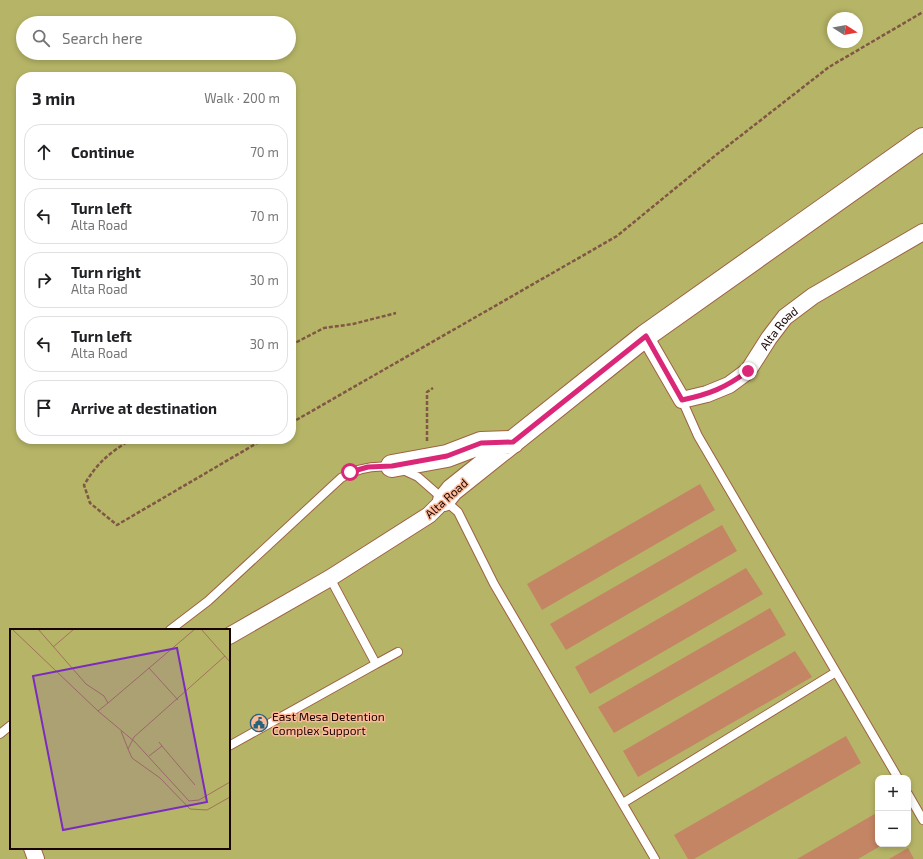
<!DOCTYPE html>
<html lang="en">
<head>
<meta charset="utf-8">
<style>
  :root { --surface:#fff; --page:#f6f6f6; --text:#202124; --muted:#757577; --line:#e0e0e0 }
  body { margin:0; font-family:"Exo 2",sans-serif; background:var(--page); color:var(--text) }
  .controls { position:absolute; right:12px; bottom:12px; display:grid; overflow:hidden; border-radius:8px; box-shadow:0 2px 6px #0003 }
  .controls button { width:36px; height:36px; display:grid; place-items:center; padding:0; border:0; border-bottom:1px solid var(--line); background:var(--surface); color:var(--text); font:20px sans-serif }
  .compass { position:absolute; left:827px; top:12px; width:36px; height:36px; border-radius:50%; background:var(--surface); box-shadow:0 2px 6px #0003; rotate:101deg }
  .stop { position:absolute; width:12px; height:12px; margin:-9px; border:3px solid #db2777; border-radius:50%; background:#fff }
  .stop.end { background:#db2777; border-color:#fff; box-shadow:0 1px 4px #0008 }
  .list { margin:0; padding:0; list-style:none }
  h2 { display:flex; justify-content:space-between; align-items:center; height:52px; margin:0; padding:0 16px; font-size:17px }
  h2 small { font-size:13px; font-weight:400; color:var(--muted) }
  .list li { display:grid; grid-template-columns:26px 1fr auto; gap:12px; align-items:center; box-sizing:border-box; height:56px; margin:0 8px 8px; padding:0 8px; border:1px solid var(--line); border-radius:16px }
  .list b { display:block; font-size:15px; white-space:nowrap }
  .list p { margin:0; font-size:13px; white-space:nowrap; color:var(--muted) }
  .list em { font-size:13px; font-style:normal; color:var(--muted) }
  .icon { flex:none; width:22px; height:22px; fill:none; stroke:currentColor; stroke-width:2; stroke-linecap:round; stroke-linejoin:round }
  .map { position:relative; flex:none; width:923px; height:859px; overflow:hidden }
  .search { position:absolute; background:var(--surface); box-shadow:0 2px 6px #0003; left:16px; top:16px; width:280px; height:44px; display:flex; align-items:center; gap:10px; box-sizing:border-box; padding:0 14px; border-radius:22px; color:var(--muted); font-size:15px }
  .panel { position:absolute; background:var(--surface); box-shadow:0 2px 6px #0003; left:16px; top:72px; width:280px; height:372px; border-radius:16px }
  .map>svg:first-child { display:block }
  .grass { fill:#b6b567; fill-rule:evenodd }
  .building { fill:#c48564 }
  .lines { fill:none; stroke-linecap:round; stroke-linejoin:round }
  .lane-casing { stroke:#9e6243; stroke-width:10 }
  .street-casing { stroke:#9e6243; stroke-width:18 }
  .secondary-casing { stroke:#9e6243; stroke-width:24 }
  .path { stroke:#805644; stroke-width:2.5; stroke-dasharray:4 2; stroke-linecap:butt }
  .lane { stroke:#fff; stroke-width:8 }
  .street { stroke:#fff; stroke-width:16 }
  .secondary { stroke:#fff; stroke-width:22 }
  .route { stroke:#db2777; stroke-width:5 }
  .labels { text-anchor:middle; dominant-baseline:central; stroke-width:3; stroke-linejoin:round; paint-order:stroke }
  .street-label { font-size:12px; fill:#1a0500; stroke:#fcb997 }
  .poi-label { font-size:12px; fill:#1a0500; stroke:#fcb997; text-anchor:start }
  .inset-road { fill:none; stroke:#a2715b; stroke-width:1 }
  .view { fill:#7b2cbf; fill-opacity:0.15; stroke:#7b2cbf; stroke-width:2 }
  .inset-edge { fill:none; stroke:#1a0500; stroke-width:2 }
</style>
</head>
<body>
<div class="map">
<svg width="923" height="859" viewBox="0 0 923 859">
  <rect width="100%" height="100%" fill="#fcb997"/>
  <path class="grass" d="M0,0H923V859H0ZM833,18H857V42H833ZM23,23H289V53H23ZM21,77H291V439H21ZM11,630H229V848H11ZM878,778H908V844H878Z"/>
  <path class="building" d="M700,484L715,510L542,610L527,584Z
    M722,525L737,551L566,650L550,624Z
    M746,568L763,594L590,694L575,667Z
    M770,608L786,635L614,733L598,707Z
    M795,651L812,677L638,777L623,751Z
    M846,736L861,763L694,859H688L674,835Z
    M878,812V844H884L858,859H797Z
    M908,848L914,859H889Z"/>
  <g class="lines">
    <defs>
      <path id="lane" d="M682,400L698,436L898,778
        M403,470L418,477L458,512L494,584L655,859
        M330,578L376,664L398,652
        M170,630L208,601L341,478C357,468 373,465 392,467
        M0,734L11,725
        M229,746L376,664
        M908,794L923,820
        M623,803L836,672"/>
      <g id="street">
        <path id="s1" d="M645,336L682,400L707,394L729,385L748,371L769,338L785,317L813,296L923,232"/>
        <path d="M229,636L330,578L429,515L444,500"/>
        <path d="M32,848L36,859"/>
      </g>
      <path id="secondary" d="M392,466L447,456L481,443L513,442
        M444,500L452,490L645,336L923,139"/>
    </defs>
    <use href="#lane" class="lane-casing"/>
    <use href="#street" class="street-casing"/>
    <use href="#secondary" class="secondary-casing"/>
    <path class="path" d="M291,345L324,328L353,324L396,313
      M291,423L617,236L716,155L829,67L923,12
      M132,439C109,453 98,462 84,485L90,503L117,525L264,439
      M427,441V392L433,388"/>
    <use href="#lane" class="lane"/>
    <use href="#street" class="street"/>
    <use href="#secondary" class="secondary"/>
  </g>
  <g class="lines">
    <path class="route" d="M350,472L368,467L392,466L447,456L481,443L513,442L646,336L682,400C710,394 725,388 748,371"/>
  </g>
  <defs>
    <symbol id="civic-ring" viewBox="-11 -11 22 22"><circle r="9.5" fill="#fcb997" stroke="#26627a" stroke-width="1.5"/><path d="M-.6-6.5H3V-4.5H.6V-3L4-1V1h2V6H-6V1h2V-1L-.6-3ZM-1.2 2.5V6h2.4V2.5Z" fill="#26627a"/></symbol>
  </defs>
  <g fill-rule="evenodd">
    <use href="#civic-ring" x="249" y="713" width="20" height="20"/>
  </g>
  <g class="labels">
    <g class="street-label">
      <text stroke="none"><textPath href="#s1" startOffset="200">Alta Road</textPath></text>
      <text transform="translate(446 498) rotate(-42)">Alta Road</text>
    </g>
    <g class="poi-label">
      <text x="272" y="716">East Mesa Detention<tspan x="272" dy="14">Complex Support</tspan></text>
    </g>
  </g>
  <g transform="translate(10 629)">
    <rect width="220" height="220" fill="#fcb997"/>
    <path d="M0,0H220V220H0Z" fill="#b6b567"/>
    <path class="inset-road" d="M2,0L88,82L125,113L179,172L189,171L220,153M28,0L76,55L94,67L98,74L88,82M191,0L220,33M43,18L64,0M215,27L124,108L118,120L122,129L150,149L180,180L197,181L220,168M139,39L168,71M98,74L185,0M111,102L118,120M152,117L185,156M139,127L152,117L149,113"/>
    <path class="view" d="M167,19L197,173L53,201L23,47Z"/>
    <rect width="220" height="220" class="inset-edge"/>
  </g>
</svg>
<div class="controls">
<button>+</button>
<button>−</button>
</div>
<svg class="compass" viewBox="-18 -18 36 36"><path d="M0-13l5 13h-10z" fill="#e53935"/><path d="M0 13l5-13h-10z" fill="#757577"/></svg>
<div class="stop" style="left:350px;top:472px"></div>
<div class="stop end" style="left:748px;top:371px"></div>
<div class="search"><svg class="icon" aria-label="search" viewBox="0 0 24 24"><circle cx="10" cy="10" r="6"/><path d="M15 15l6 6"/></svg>Search here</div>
<section class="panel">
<h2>3 min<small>Walk · 200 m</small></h2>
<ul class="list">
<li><svg class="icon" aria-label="ahead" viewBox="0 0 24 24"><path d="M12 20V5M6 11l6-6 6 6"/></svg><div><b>Continue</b></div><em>70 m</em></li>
<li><svg class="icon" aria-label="left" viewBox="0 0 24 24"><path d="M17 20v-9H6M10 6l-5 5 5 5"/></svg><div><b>Turn left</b><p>Alta Road</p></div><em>70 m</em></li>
<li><svg class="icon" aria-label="right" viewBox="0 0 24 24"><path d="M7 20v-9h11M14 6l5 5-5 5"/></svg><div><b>Turn right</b><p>Alta Road</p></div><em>30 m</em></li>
<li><svg class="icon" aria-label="left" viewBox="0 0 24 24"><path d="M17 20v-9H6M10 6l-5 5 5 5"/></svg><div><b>Turn left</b><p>Alta Road</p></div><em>30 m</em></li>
<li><svg class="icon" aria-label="arrive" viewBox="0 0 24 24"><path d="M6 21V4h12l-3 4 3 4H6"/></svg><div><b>Arrive at destination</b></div></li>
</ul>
</section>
</div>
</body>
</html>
